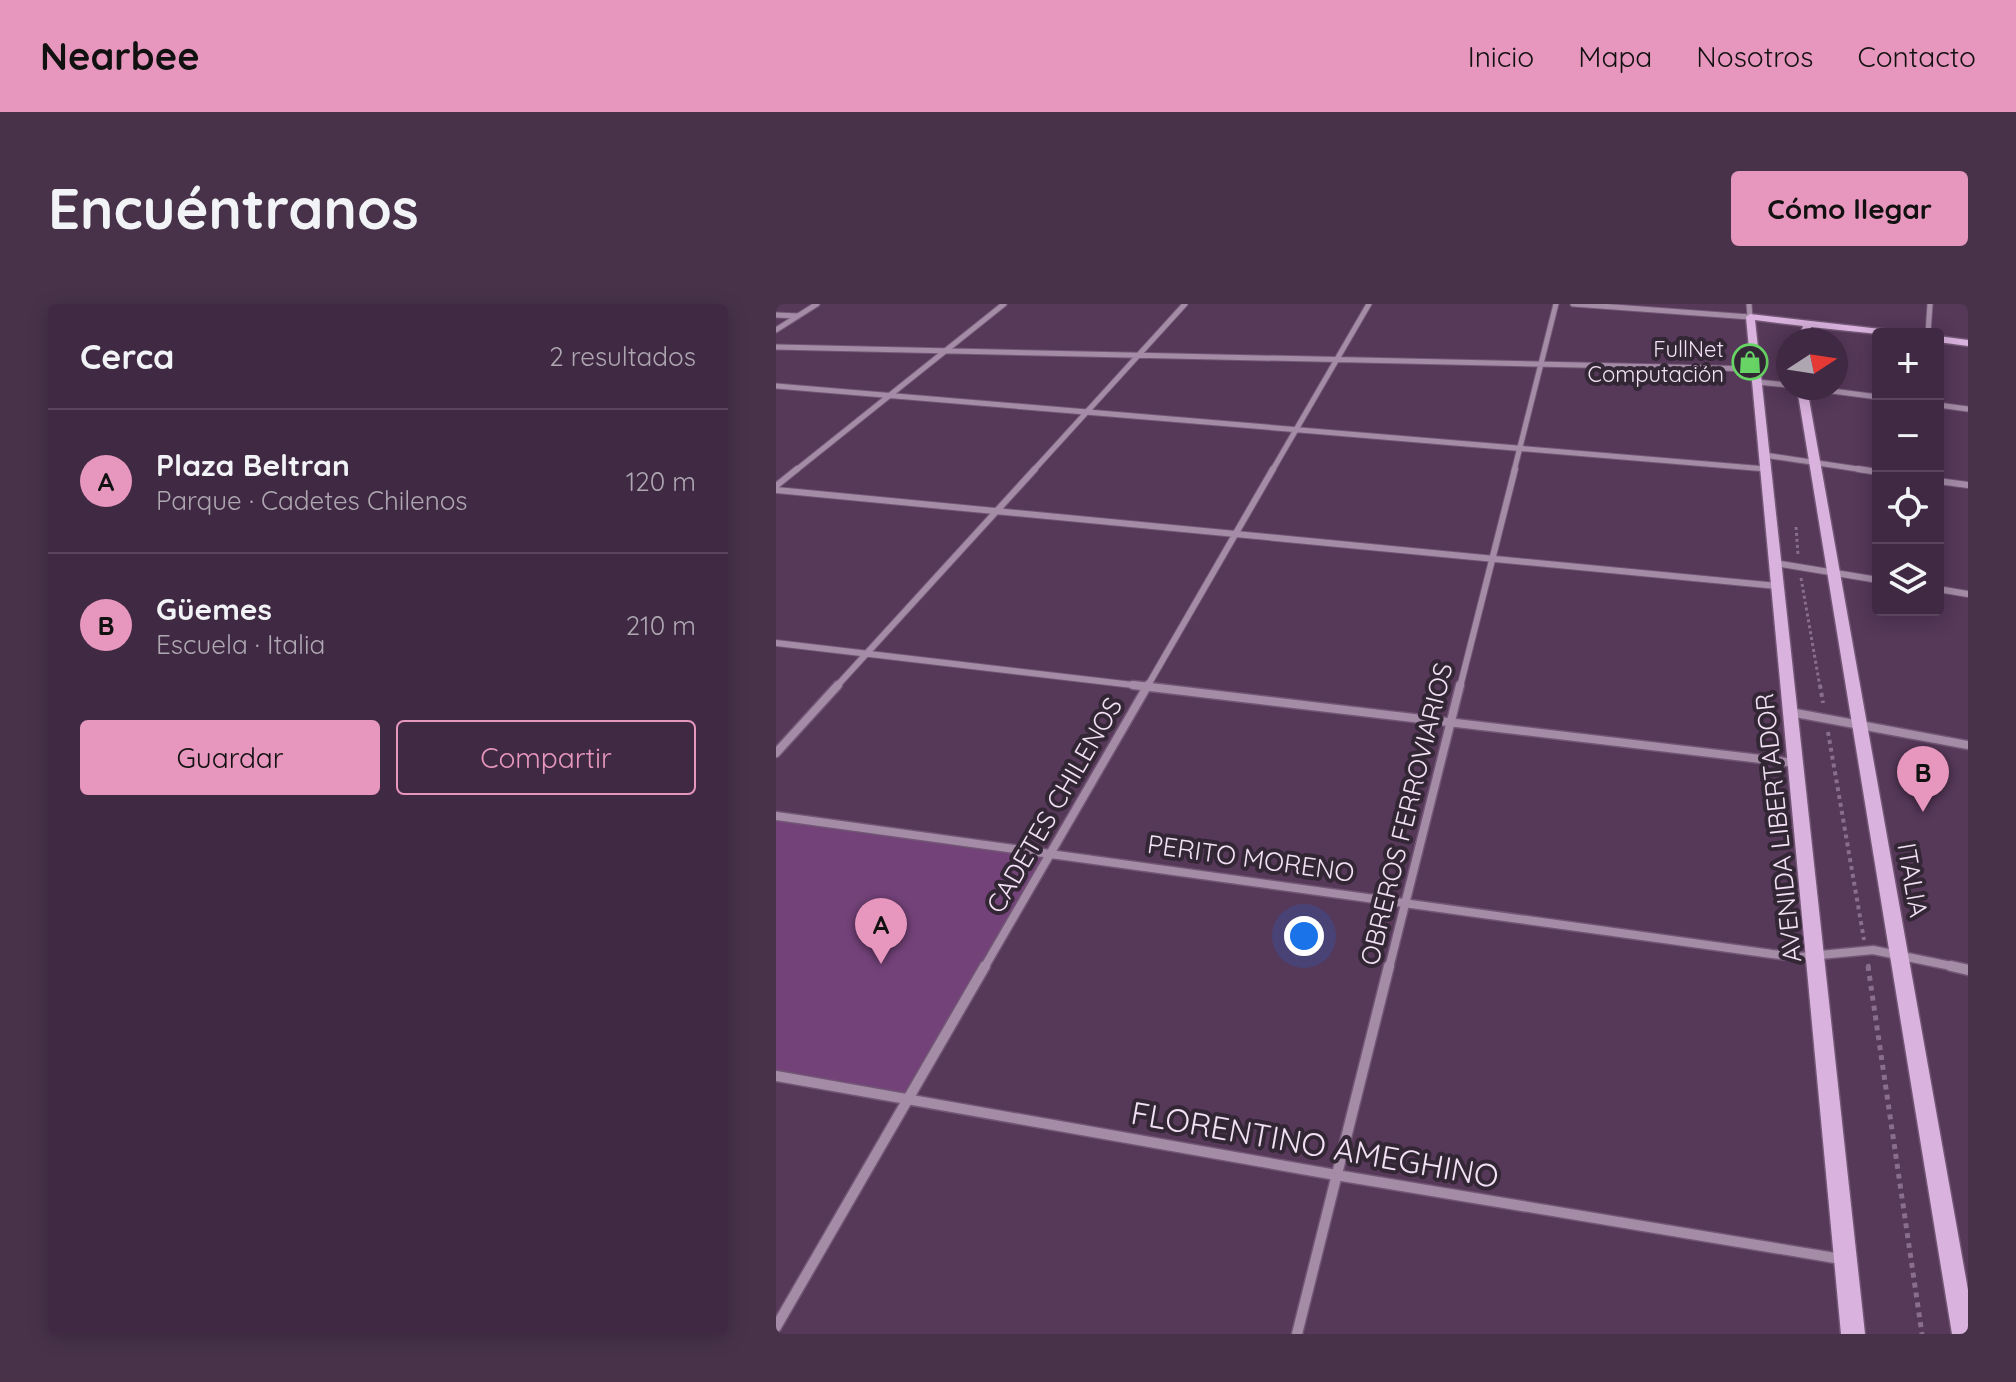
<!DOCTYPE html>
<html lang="es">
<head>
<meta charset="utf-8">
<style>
  :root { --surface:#402a43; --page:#47324a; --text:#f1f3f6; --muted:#aea7b2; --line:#59465c; --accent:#e797bd }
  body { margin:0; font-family:Quicksand,sans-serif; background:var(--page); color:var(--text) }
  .controls { position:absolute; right:24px; top:24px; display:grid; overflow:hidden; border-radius:8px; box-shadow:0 4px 20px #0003 }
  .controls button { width:72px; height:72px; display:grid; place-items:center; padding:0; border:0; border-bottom:2px solid var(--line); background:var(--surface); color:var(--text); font:40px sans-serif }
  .compass { position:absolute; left:1000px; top:24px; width:72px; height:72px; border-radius:50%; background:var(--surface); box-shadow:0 4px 20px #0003; rotate:78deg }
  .you { position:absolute; left:528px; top:632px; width:28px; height:28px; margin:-20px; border:6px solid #fff; border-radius:50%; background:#1a73e8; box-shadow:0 0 0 12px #1a73e833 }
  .badge { display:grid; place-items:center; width:52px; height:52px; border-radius:50%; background:var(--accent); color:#111; font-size:26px; font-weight:700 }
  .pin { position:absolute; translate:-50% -66px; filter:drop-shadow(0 2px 4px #0008) }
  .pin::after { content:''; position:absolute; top:42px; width:28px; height:24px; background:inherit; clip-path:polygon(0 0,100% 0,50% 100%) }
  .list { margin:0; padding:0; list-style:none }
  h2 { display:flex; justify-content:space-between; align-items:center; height:104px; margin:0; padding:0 32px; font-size:34px }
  h2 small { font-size:26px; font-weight:400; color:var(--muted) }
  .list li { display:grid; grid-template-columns:52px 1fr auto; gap:24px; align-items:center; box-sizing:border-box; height:144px; padding:0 32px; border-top:2px solid var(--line) }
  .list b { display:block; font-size:30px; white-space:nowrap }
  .list p { margin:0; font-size:26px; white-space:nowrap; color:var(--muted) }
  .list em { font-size:26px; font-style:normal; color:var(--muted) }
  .actions { display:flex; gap:16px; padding:24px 32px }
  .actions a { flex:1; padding:18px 0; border:2px solid var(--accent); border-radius:8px; text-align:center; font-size:28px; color:var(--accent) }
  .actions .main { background:var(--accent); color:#111 }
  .icon { flex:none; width:44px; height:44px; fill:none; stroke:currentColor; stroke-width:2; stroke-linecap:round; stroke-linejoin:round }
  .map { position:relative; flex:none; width:1192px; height:1030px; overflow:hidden; border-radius:8px }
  header { display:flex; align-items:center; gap:48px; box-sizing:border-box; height:112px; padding:0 40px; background:var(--accent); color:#111 }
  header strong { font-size:38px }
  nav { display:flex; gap:44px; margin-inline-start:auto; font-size:28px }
  .intro { display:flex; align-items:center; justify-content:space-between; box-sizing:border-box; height:192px; padding:0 48px }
  h1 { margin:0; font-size:56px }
  .button { padding:20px 36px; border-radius:8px; background:var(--accent); color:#111; font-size:28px; font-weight:700 }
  main { display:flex; gap:48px; padding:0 48px }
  aside { flex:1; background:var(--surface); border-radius:8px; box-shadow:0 4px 20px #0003 }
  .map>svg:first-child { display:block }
  .green { fill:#734279 }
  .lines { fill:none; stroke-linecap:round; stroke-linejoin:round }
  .street-far3-casing { stroke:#725675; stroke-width:7 }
  .street-far2-casing { stroke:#725675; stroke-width:8 }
  .street-far1-casing { stroke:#725675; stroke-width:11 }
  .street-casing { stroke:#725675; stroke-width:13 }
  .secondary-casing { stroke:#725675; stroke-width:3 }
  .path-far2 { stroke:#896f8b; stroke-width:3; stroke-dasharray:3 3; stroke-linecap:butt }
  .path-far1 { stroke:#896f8b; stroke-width:4; stroke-dasharray:4 4; stroke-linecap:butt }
  .path { stroke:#896f8b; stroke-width:5; stroke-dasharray:5 5; stroke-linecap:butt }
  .street-far3 { stroke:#a48ba6; stroke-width:5 }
  .street-far2 { stroke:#a48ba6; stroke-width:6 }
  .street-far1 { stroke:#a48ba6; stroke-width:8 }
  .street { stroke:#a48ba6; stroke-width:10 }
  .secondary { fill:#d9b2dd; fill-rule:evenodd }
  .labels { text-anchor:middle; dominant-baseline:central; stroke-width:8; stroke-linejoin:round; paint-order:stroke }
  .far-poi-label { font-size:22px; fill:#f2e0f4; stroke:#332635; text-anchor:end }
  .street-label { font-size:26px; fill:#f2e0f4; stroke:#332635 }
  .near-street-label { font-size:32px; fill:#f2e0f4; stroke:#332635 }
</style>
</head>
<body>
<header>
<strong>Nearbee</strong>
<nav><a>Inicio</a><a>Mapa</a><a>Nosotros</a><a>Contacto</a></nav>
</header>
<div class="intro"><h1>Encuéntranos</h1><a class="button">Cómo llegar</a></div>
<main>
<aside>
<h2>Cerca<small>2 resultados</small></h2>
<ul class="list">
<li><span class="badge">A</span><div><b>Plaza Beltran</b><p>Parque · Cadetes Chilenos</p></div><em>120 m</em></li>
<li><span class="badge">B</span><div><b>Güemes</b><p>Escuela · Italia</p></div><em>210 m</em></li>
</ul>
<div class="actions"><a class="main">Guardar</a><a>Compartir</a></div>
</aside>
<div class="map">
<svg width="1192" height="1030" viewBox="0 0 1192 1030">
  <rect width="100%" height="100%" fill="#563859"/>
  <path class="green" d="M0,512L274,547L132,796L0,772Z"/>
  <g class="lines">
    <defs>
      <path id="street-far3" d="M797,0L974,13L973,0
        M0,11L22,12
        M0,26L41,0
        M1152,30L1154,0
        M0,43L979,65
        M981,78L1012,81
        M0,82L990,165
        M1033,84L1102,93
        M1162,101L1192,105
        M988,151L1095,167
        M19,167L228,0
        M257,167L409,0
        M496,167L593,0
        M738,167L780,0"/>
      <path id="street-far2" d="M1082,165L1102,168
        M1162,177L1192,181
        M0,182L21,165
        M0,186L1001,282
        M999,259L1102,276
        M1162,285L1192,290
        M0,339L374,383
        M60,383L259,165
        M371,383L497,165
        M684,383L739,165"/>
      <path id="street-far1" d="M357,381L1019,459
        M1014,408L1192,441
        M0,449L62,381
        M0,512L996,650L1023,653L1097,646L1185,664
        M208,664L372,381
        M613,664L684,381"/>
      <path id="street" d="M1175,662L1192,666
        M0,772L560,871L1065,955
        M0,1023L209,662
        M521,1030L613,662"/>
      <path id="secondary" d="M974,10L1122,27L1126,30H1102L1035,23L1030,36H1022L1027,22L979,16L1089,1030H1065L970,13Z
        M1162,32L1192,36V42L1162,38Z
        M1021,84H1031L1192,986V1030H1176Z"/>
    </defs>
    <use href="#street-far3" class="street-far3-casing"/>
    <use href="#street-far2" class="street-far2-casing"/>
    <use href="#street-far1" class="street-far1-casing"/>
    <use href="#street" class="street-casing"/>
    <use href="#secondary" class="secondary-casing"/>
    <path class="path-far2" d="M1020,223L1022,250
      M1025,274L1044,383"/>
    <path class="path-far1" d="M1044,381L1047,399
      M1052,428L1088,636
      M1092,660L1093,664"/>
    <path class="path" d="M1092,662L1146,1030"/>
    <use href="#street-far3" class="street-far3"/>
    <use href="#street-far2" class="street-far2"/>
    <use href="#street-far1" class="street-far1"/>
    <use href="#street" class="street"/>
    <use href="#secondary" class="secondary"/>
  </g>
  <defs>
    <symbol id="shop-ring" viewBox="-11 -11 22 22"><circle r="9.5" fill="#332635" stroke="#68d465" stroke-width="1.5"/><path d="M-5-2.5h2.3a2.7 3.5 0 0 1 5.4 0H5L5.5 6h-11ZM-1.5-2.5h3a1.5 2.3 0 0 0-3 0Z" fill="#68d465"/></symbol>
  </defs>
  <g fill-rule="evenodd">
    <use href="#shop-ring" x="954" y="38" width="40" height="40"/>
  </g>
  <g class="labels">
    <g class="far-poi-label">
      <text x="948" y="45">FullNet<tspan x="948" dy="25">Computación</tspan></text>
    </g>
    <g class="street-label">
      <text transform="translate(278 501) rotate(-60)">CADETES CHILENOS</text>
      <text transform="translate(630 510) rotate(-76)">OBREROS FERROVIARIOS</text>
      <text transform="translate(1002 524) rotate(-96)">AVENIDA LIBERTADOR</text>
      <text transform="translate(475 554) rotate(8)">PERITO MORENO</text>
      <text transform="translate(1137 576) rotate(80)">ITALIA</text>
    </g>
    <g class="near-street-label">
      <text transform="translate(539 840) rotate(10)">FLORENTINO AMEGHINO</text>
    </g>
  </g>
</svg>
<div class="controls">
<button>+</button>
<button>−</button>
<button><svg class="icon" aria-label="locate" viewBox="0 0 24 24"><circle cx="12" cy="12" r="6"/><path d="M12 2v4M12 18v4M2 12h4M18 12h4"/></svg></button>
<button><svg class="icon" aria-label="layers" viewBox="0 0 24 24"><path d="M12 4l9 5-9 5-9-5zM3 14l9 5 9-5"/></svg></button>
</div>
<svg class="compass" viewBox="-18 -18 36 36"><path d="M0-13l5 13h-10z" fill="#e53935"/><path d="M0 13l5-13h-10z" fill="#aea7b2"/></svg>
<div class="you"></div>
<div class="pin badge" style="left:105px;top:660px">A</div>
<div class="pin badge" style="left:1147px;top:508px">B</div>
</div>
</main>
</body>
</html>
